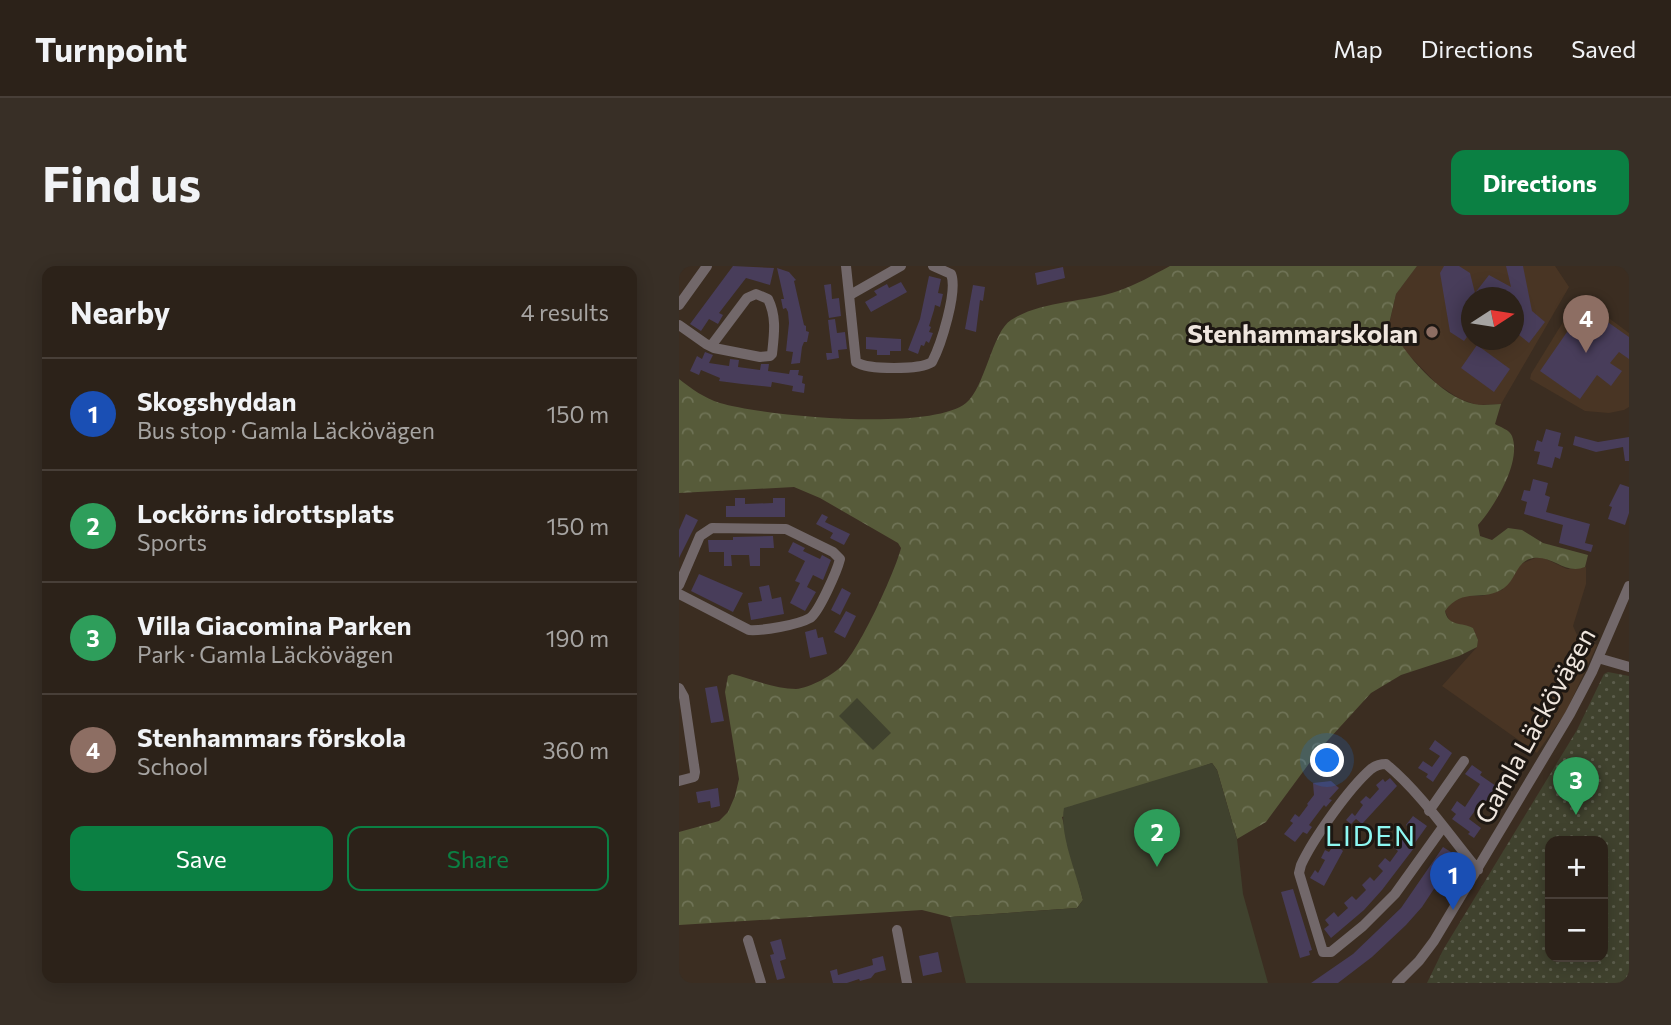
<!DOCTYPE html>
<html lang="en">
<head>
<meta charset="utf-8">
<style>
  :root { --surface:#2c2219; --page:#382f26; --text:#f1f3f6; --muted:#a6a4a2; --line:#483f38; --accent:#0b8043 }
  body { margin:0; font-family:Commissioner,sans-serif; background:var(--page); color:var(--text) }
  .controls { position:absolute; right:21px; bottom:21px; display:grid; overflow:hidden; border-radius:14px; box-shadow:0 4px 18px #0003 }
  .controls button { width:63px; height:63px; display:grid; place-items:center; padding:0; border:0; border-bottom:2px solid var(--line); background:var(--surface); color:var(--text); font:35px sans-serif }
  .compass { position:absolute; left:782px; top:21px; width:63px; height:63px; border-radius:50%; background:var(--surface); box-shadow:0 4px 18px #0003; rotate:78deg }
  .you { position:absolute; left:649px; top:495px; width:24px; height:24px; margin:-18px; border:5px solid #fff; border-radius:50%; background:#1a73e8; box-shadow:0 0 0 10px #1a73e833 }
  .badge { display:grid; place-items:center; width:46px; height:46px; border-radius:50%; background:var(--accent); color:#fff; font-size:23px; font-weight:700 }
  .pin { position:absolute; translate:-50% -58px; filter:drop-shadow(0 2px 4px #0008) }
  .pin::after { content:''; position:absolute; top:37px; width:24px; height:21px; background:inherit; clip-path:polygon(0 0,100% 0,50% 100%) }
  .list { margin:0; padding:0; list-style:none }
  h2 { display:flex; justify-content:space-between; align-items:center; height:91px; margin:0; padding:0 28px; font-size:30px }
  h2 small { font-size:23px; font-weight:400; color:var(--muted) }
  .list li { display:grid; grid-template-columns:46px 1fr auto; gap:21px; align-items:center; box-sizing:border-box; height:112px; padding:0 28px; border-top:2px solid var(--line) }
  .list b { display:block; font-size:26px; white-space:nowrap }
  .list p { margin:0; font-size:23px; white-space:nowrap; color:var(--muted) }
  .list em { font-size:23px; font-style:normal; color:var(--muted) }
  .actions { display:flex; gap:14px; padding:21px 28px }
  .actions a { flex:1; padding:16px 0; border:2px solid var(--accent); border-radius:14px; text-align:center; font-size:24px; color:var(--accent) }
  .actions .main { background:var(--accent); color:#fff }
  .map { position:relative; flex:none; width:950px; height:717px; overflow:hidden; border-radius:14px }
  header { display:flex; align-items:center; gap:42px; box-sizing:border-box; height:98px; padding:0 35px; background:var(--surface); border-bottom:2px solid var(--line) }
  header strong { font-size:33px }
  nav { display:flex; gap:38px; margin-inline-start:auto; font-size:24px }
  .intro { display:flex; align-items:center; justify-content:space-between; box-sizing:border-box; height:168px; padding:0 42px }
  h1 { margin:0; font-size:49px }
  .button { padding:18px 32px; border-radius:14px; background:var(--accent); color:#fff; font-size:24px; font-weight:700 }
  main { display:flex; gap:42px; padding:0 42px }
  aside { flex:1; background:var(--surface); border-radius:14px; box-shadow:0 4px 18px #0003 }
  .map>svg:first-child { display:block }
  .built { fill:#493524; fill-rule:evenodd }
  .green { fill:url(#green-dots); fill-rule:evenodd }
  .forest { fill:url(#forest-crowns) }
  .pitch { fill:#40422e }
  .building { fill:#483d5a }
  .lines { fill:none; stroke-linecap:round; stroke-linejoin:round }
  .minor { stroke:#72686a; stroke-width:10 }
  .education-dot { fill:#8d6e63; stroke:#1d1712; stroke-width:2.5 }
  .labels { text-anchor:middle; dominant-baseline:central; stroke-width:6; stroke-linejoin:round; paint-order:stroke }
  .poi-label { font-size:26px; font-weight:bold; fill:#efe6de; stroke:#1d1712; text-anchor:end }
  .street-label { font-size:26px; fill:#efe6de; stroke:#1d1712 }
  .neighbourhood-label { font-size:28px; letter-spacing:2px; fill:#8df8f2; stroke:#1d1712 }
</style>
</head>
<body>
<header>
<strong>Turnpoint</strong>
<nav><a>Map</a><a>Directions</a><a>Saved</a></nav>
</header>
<div class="intro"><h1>Find us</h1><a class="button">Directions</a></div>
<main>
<aside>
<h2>Nearby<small>4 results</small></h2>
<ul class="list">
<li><span class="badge" style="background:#1a4fb4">1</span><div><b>Skogshyddan</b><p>Bus stop · Gamla Läckövägen</p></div><em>150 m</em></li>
<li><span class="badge" style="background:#2e9e5b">2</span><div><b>Lockörns idrottsplats</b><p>Sports</p></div><em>150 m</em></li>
<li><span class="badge" style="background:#2e9e5b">3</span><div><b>Villa Giacomina Parken</b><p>Park · Gamla Läckövägen</p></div><em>190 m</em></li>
<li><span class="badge" style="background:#8d6e63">4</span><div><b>Stenhammars förskola</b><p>School</p></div><em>360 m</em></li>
</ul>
<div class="actions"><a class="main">Save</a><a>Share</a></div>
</aside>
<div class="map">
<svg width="950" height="717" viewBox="0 0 950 717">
  <defs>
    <pattern id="green-dots" width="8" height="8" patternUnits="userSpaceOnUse" patternTransform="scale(1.75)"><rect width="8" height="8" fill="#40422e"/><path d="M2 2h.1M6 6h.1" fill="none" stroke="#5c5d4c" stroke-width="1.8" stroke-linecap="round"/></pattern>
    <pattern id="forest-crowns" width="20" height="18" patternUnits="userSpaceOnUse" patternTransform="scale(1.75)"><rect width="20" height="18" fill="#575b3a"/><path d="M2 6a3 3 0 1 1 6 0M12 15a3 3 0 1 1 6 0" fill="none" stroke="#6f7356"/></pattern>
  </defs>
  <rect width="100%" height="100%" fill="#3b2d21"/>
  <path class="built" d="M738,0H876L890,21L822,138L798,139L781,133L758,118L720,79L710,59L717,28ZM792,32H834V74H792Z
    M900,30L950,67V141L945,144L930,147L906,145L851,113L852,108Z
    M856,292H865L888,303L907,301V318L894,360L898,369L918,379L887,446L858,487L763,420L798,381L799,374L794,362L771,356L766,345L772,337L785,330H803L823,324L842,298Z"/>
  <path class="green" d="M929,406L950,410V717H748L764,684L898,464L925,408ZM871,575H924V691H871Z"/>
  <path class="forest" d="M491,0H738L717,28L710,58C724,87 762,131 795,138C804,140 814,138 822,138L816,158C821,161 831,164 833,170C843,196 815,241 799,259L801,270L813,274L829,262L843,264L864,277L909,289L906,301C886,309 874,289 854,292C837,295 837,314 825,322C804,337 784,320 766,345C769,361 783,356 794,362L799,374L798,381L780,390L722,409L692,427L640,484L587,556L558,573L538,504L533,497L383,551L404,634L398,642L271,651L243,644L0,659V566L40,555L49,546L56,530L60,513L46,426L49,410L53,408C73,413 96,423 117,423C131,422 154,409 164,399C181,382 216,306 222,282L219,277L141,232L115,221L0,227V113C13,123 25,132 41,137C85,150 251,166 287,137C306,122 313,66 332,54C364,34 404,37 439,25C457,19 474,9 491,0Z"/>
  <path class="pitch" d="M178,432L212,467L194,484L160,450Z
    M533,497L538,504L558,573L564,628L589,717H287L271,651L398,642L404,634C398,608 380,568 385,542Z"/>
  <path class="building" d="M54,0L95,2L91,19L67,12L40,47L44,49L39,58L30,53L22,65L11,58Z
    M765,0H780L791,7L796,27L810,9L832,21L827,0H844L853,45L866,56L850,77L835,65L836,48L835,32H793V64L785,75L771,66L761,7Z
    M384,1L386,12L358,19L356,7Z
    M98,2L110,6L117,14L115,15L125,59L127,60V65L130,66L128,76H125L123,81L121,97L112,98L114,86L107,85L110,57L109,46L107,42L104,43L102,33H105Z
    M250,10L262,13L259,27L264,28L261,41L256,39L255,44L250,60L252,61L250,66L254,67L250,77L247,75L245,80L242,79L239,88L229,84L241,53Z
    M222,16L228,26L192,46L186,36L198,29L195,25L208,18L210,22Z
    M152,18L153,33L160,32L162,50L150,52L145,19Z
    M294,19L306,21L304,35L301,34L297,66L286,63Z
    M906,40L950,71V93L940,86L931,97L943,105L932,120L918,109L901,133L861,105Z
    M156,53L158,67L166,66L168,83L159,84L160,92L148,94L147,87H153L149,54Z
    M187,71L222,73V85H211V89H198V84L187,83Z
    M798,79L831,103L815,126L782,102Z
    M26,86L34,89L30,97L50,100L51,93L60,94L59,101L81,104L82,98H90L89,105L110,108L111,104H120L119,109L124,110L123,117L126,118L125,127L113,125L114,120L93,116L92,121L63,118L40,115L41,112L22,104L20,109L11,105L18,90L23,93Z
    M867,163L882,167L879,180L884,181L881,193L876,191L873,202L858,198L861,186L855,185L858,174L863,176Z
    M896,170L919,176L950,171V195H946L944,181L917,186L894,179Z
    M854,213L869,217L866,229L871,231L867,246L911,258L906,277L914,279L912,286L880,277L884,259L845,248L848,236L842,234L845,224L851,225Z
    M941,218L950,221V247L946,259L929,253L933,241L930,240Z
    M56,232H66V238L94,237V232H106V251H47V240H56Z
    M7,248L19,254L0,292V264Z
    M143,248L149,251L146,256L171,268L165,279L151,272L154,267L137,258Z
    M94,270L95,282H81V300H71L70,289H52L53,300H45V286H30L29,274H54V271Z
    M114,276L126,282L124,285L141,293L143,289L152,294L144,314L134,309L128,321L137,326L126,345L111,337L121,317L116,315L126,295L109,286Z
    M20,308L64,327L54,346L12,325Z
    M90,319L93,333L102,331L105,348L72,354L69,337L83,335L80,321Z
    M163,322L172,327L161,349L152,344Z
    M167,345L177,350L166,372L155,366Z
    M137,363L139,372L144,371L148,388L131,392L126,366Z
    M38,420L45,455L32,457L26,422Z
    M756,474L773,487L754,516L747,511L749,508L739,502L744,495L753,501L761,490L750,483Z
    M793,499L803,506L801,509L817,520L803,541L800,539L790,553L802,562L795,572L789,568L791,566L773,553L777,548L772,544L778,535L786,541L801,518L786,508Z
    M711,512L718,520L683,558L677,553L672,558L667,554L673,547L676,550L684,539L681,536L687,530L691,533L700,523L697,519L704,513L706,516Z
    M652,515L660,522L650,533L653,534L647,541L645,539L630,559L633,561L628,568L624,566L616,576L605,568L614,557L611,555L616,548L620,551L629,539L628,538L635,529L634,517Z
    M39,522L41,540L32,542L31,535L19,537L17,526Z
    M734,550L748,560L733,581L735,582L703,624L685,644L652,672L645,663L650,659L646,654L655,646L659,651L669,642L665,637L673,630L677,634L687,624L683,619L691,611L695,615L704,605L699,600L706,592L711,596L719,585L714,581L721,572L724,574L732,563L727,559Z
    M656,577L664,585L645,620L631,612L636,604L639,607L646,594L642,592L646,584L650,586Z
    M764,581L772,586L769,591L774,594L743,641L727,659L693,691L659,717H632L674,688L722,642Z
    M614,623L633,684L630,685L631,689L621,692L602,626Z
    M102,673L107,693L101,695L106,712L98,714L91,689L95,688L91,676Z
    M259,686L263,706L244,710L240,690Z
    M204,690L207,704L196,707L192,712L181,715L180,713L168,717H154L151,705L158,703L159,709L194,699L193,693Z"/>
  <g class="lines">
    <path class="minor" d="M167,0L177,96C189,104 241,104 253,96C262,79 279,25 272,8L254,0
      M171,29L222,0
      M0,39L28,0
      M0,59L27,78L35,82L81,91L91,90L93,88C95,69 98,51 89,33L77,28L68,32L32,80
      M0,319L21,270L33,262L107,263L154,286L161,293C158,305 140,346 131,352C119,359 83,365 70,364L0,328
      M919,392L950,401
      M0,422L5,431L16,506L15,511L0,515
      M750,545L785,495
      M764,561L716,628L684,660L652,686H644L620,607L622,599C634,573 670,522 692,503C697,499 701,498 707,498C742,527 770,569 799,604
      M218,664L228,717
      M69,674L82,717
      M718,717L740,695L755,675L891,448L913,406L950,320"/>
  </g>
  <circle class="education-dot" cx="753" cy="66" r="7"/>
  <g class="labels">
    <g class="poi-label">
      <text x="739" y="66">Stenhammarskolan</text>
    </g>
    <g class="street-label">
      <text transform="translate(855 459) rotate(-61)">Gamla Läckövägen</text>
    </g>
    <g class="neighbourhood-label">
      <text x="692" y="569">LIDEN</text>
    </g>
  </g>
</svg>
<div class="controls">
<button>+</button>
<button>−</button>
</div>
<svg class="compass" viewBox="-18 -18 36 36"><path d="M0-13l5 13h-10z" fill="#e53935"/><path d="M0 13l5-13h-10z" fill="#a6a4a2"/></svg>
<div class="you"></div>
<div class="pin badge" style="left:774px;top:644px;background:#1a4fb4">1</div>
<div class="pin badge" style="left:478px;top:601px;background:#2e9e5b">2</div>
<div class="pin badge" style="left:897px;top:549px;background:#2e9e5b">3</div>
<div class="pin badge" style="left:907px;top:87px;background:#8d6e63">4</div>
</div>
</main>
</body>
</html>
